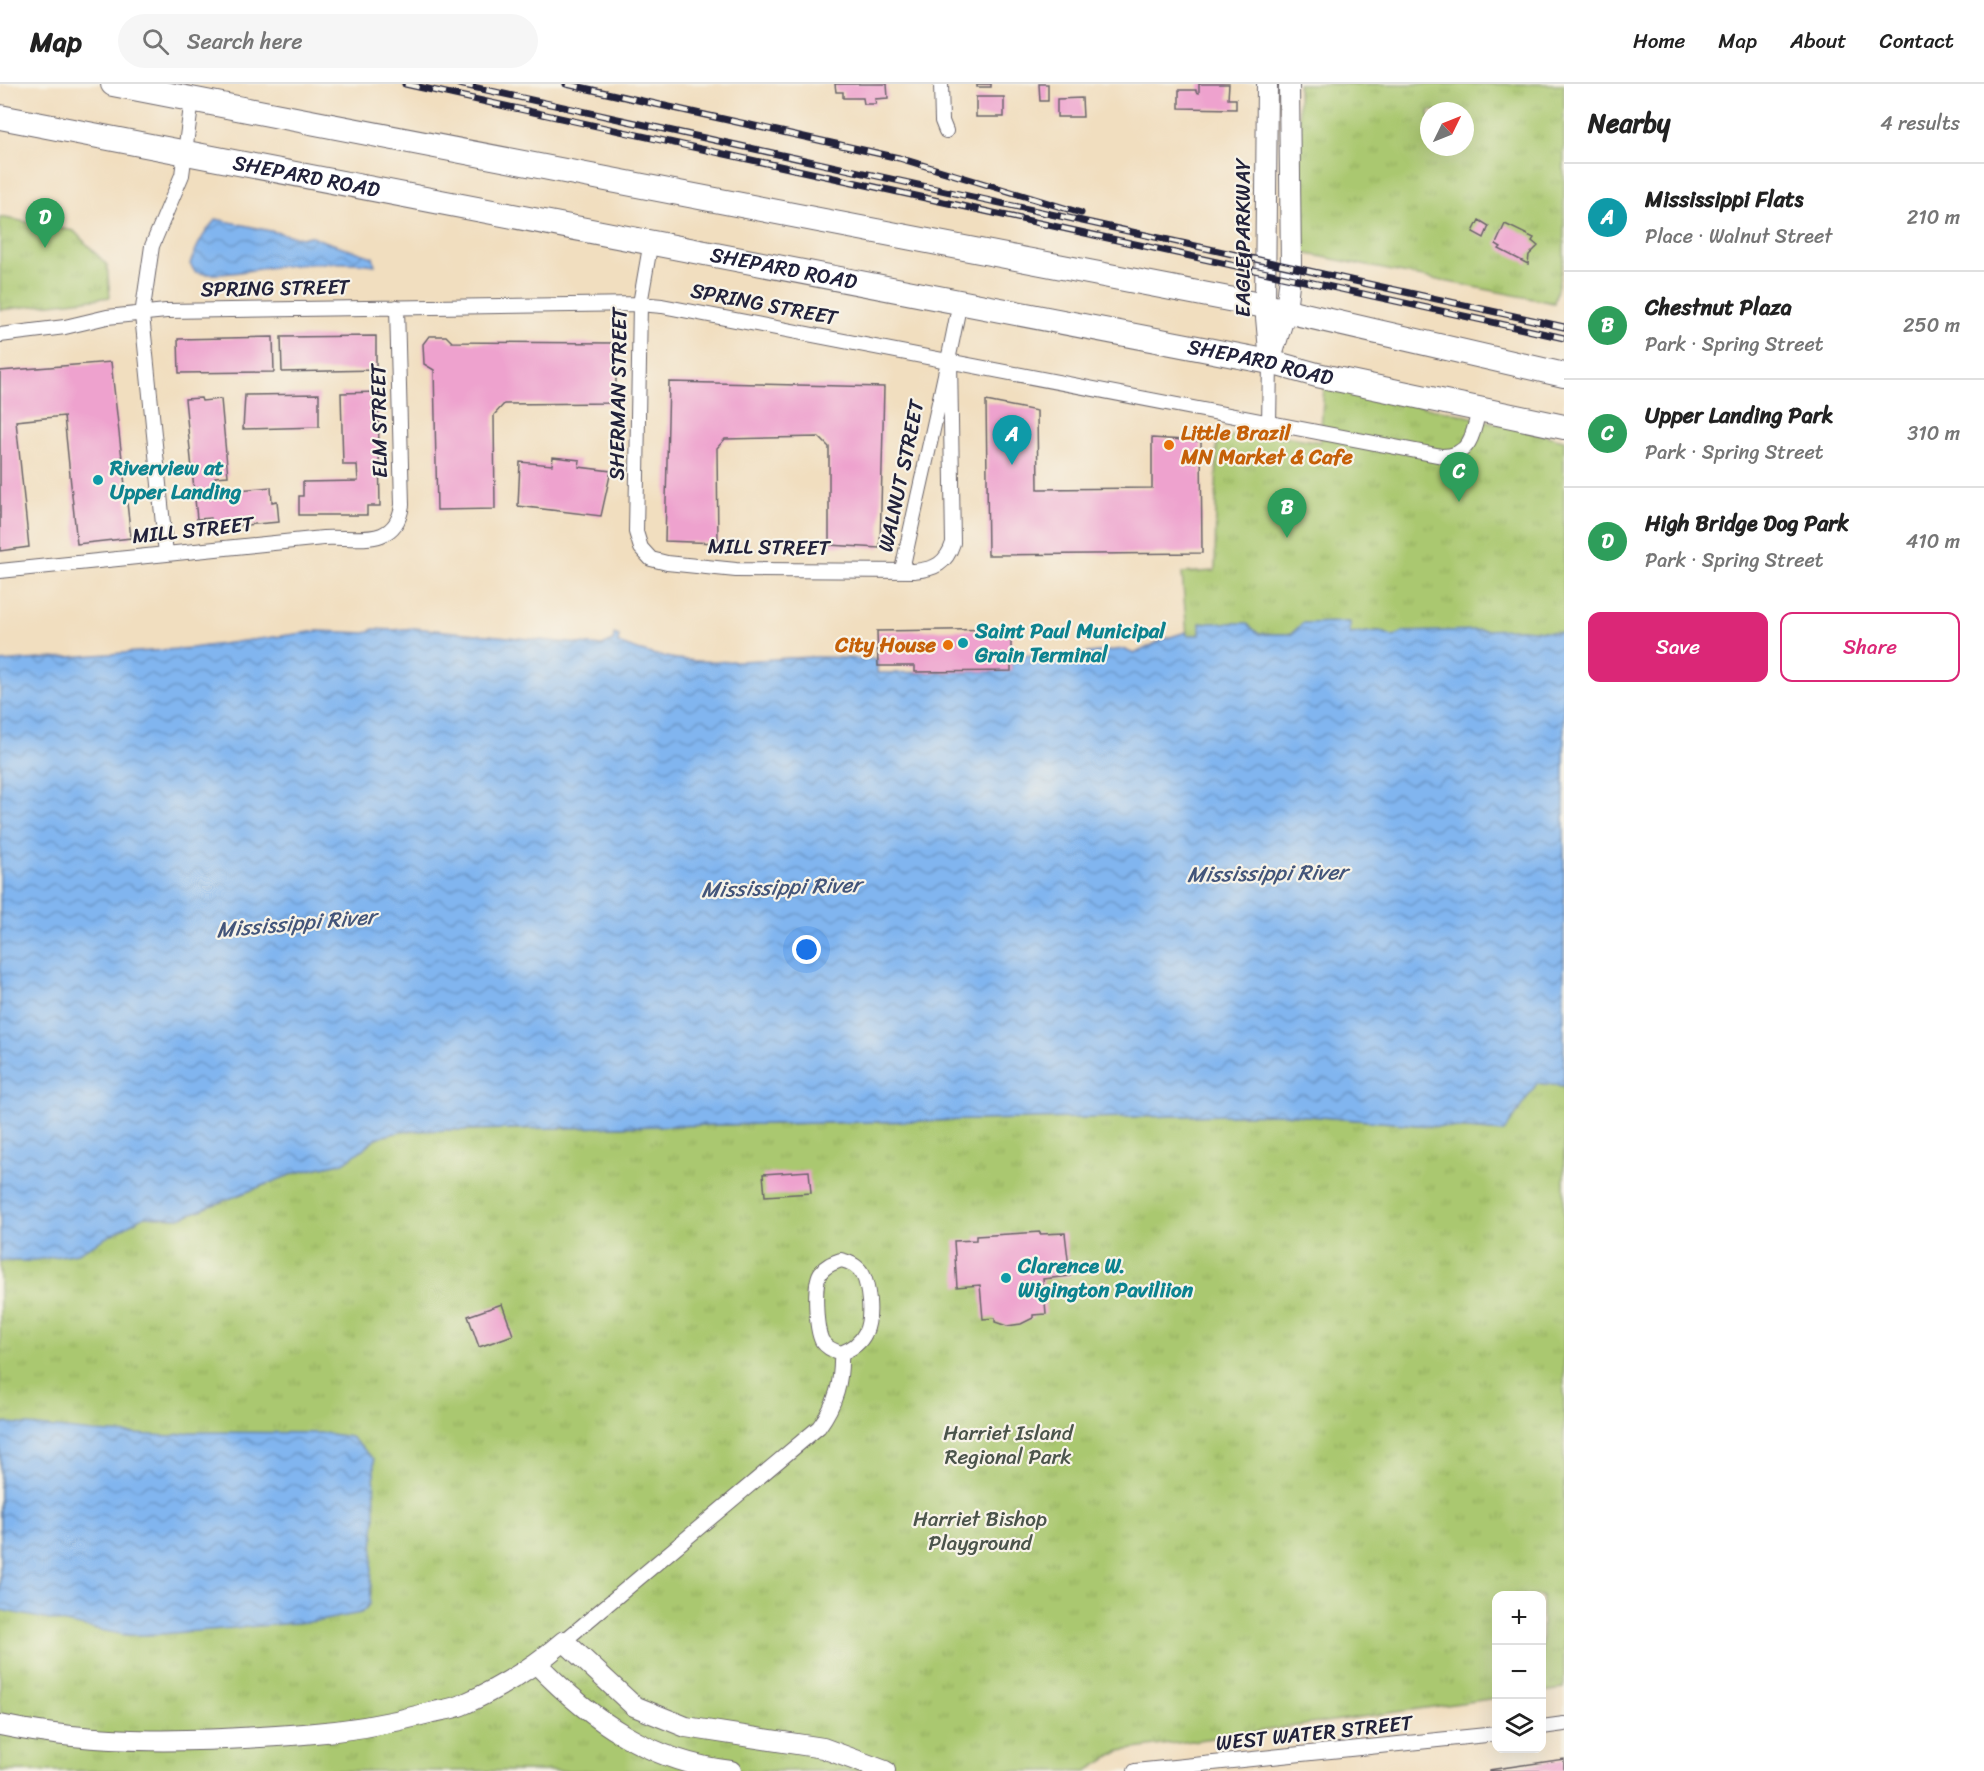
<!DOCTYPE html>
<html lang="en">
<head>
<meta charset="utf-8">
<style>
  :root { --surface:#fff; --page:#f6f6f6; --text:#222; --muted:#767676; --line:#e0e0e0; --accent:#db2777 }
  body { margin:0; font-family:Sriracha,sans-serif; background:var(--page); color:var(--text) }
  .controls { position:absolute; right:18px; bottom:18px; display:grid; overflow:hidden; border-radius:12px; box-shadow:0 6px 24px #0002 }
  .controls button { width:54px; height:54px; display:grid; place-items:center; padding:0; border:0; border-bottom:2px solid var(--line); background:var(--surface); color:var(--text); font:30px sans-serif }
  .compass { position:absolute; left:1420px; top:18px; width:54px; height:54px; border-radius:50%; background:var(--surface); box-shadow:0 6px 24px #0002; rotate:47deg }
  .you { position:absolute; left:807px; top:866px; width:21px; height:21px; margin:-15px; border:4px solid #fff; border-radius:50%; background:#1a73e8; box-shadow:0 0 0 9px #1a73e833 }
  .badge { display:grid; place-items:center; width:39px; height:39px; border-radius:50%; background:var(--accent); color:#fff; font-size:20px; font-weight:700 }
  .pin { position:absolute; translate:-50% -50px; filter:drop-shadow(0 2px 3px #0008) }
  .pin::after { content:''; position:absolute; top:32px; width:21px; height:18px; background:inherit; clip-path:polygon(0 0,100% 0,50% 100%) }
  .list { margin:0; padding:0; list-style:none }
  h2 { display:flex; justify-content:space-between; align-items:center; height:78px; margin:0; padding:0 24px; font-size:26px }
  h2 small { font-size:20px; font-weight:400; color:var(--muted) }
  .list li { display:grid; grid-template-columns:39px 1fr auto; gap:18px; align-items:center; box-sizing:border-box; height:108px; padding:0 24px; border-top:2px solid var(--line) }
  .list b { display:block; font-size:22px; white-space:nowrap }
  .list p { margin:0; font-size:20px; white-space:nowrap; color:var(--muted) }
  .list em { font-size:20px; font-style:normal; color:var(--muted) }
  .actions { display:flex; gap:12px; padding:18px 24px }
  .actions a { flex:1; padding:14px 0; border:2px solid var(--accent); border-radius:12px; text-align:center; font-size:21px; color:var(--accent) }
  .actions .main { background:var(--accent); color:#fff }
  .icon { flex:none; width:33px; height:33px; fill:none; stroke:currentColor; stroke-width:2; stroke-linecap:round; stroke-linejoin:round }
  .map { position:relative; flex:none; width:1564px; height:1687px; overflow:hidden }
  header { display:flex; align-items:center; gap:36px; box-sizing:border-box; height:84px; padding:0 30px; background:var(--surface); border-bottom:2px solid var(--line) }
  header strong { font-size:28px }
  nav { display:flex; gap:33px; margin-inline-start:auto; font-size:21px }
  .search { width:420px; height:54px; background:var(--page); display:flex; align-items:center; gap:15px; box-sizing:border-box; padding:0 21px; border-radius:33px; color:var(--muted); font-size:22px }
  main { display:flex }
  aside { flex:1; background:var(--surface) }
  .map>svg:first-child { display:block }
  .park { fill:url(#park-tufts); stroke:#667555; stroke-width:1.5; fill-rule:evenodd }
  .water { fill:url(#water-waves); stroke:#526c95; stroke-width:1.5 }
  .building { fill:#eea2ce }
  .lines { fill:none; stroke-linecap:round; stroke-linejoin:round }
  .street-casing { stroke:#6a6469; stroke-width:16 }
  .secondary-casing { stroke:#6a6469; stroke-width:22 }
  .highway-casing { stroke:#6a6469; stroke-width:26 }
  .street { stroke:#fff; stroke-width:14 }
  .secondary { stroke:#fff; stroke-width:20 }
  .highway { stroke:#fff; stroke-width:24 }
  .rail-casing { stroke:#22223b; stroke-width:7 }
  .rail { stroke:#f7f3e8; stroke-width:4.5; stroke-dasharray:14; stroke-linecap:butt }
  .food-dot { fill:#e8710a; stroke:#f7f3e8; stroke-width:2 }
  .culture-dot { fill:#0f9aa8; stroke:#f7f3e8; stroke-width:2 }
  .labels { text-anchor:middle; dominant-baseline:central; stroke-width:4.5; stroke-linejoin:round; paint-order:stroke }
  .street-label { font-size:21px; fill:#22223b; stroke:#f7f3e8 }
  .food-label { font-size:21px; font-weight:bold; fill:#c56008; stroke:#f7f3e8; text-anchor:start }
  .culture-label { font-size:21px; font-weight:bold; fill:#0d838f; stroke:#f7f3e8; text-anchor:start }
  .park-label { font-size:21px; fill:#4b544b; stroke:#f7f3e8 }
  .water-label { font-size:22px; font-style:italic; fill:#43557a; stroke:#f7f3e8 }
</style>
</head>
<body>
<header>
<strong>Map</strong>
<div class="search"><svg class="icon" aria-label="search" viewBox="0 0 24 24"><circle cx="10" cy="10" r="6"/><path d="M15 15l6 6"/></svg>Search here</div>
<nav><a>Home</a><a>Map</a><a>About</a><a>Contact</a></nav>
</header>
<main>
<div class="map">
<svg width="1564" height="1687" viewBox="0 0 1564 1687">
  <defs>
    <pattern id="park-tufts" width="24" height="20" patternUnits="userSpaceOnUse" patternTransform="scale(1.5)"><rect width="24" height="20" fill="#aac86f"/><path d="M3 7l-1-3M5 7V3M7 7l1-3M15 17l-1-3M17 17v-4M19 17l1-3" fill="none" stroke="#92ac61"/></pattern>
    <pattern id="water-waves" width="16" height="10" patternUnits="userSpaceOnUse" patternTransform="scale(1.5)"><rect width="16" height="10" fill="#81b5ef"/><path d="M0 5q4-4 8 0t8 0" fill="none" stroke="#6993c3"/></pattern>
  </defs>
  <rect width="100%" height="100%" fill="#f7f3e8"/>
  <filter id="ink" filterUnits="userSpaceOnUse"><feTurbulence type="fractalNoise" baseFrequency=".0167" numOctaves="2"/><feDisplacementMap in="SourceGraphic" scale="12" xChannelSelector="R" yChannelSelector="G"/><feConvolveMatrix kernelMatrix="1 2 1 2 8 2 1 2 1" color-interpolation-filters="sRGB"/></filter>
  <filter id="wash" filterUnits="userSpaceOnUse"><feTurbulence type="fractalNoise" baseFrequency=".008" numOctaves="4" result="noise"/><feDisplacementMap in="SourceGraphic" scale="24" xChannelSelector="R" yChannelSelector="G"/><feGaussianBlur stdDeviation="1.35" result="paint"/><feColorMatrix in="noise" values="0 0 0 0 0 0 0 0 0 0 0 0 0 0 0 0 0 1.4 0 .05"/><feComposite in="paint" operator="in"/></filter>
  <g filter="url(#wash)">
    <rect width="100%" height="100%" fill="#f1debf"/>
    <path class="park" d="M1298,0H1564V174L1554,219L1302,169ZM1429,27H1465V63H1429Z
      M0,133L74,147L107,181L110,213L0,226Z
      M1324,303L1455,329L1564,356V549L1521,545L1394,553L1379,547L1349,550V538L1303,539L1291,550H1259L1246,539H1200L1201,551H1187L1182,489L1215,487L1217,349L1246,355L1247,346L1320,358Z
      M1537,999L1564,1002V1605L1542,1608V1512H1496V1614L1120,1667L1087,1687H0V1177H30L111,1150L145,1132L180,1134L295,1089L345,1078L379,1053L405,1047L1283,1030L1504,1048Z"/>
    <path class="water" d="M216,135L302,154L309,152L373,173L375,181C342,176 306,180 273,183C248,186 219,194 195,188L190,180C197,162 203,149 216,135Z
      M1350,538V550L1380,547L1394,553L1403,548L1521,545L1564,549V1002L1537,999L1504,1048L1283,1030L405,1047L379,1053L345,1078L295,1089L180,1134L145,1132L78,1169L30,1177H0V578L192,564L318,547L366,549L373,545L394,546L414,544L602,562L613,557L614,550L619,552L618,559C692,589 743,574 818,573C838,573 858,576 878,575L877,589L1011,587V571L1065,572L1123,565L1134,570L1164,555L1186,548L1187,551H1200V539H1246L1259,550H1291L1303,539Z
      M0,1338L93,1348L171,1352L190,1348L324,1349L351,1353L374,1375L375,1433L370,1520L361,1529L319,1537L149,1551H125L0,1526Z"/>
    <g id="blocks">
      <path class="building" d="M835,0H887L888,14L875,15L876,20H864L863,14H843V8H836Z
        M977,0H991V3H977Z
        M1039,0H1048V17H1040Z
        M1199,0H1229L1228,15H1236V25L1179,24V6H1196V8L1199,9Z
        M976,13H1004V33H976Z
        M1082,14L1083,33H1057V15Z
        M1479,136L1489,142L1484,154L1473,148Z
        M1505,140L1534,154L1532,157L1538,162L1529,171L1528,180L1499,165L1501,163L1496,160Z
        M376,252V286L282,288L281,253Z
        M429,252H446L452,258L616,259V319L504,320L494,331L495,425L437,426L434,286L424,280L423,260Z
        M273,253L274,288L179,289L178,255Z
        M111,278L131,454L77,460L64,332L16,337L29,463L0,467V287Z
        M669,298L884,303L880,464L829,461V363L819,353L725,355L717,364L718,459L665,457Z
        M378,308L380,422H367V431H299V412H303V398L358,397L357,381H343L341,309Z
        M319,310V343L243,345L245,311Z
        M201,314L202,317L221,315L228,392L215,393L216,408L271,403L272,418L277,417L279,438L212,444L211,434L197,435L185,315Z
        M986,317L1037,327L1038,405L1152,404V354L1201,357L1202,469L988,471Z
        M553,373L580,376L579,383L611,387L601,432L518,422L520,378L552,381Z
        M1011,545V587L915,588V582H878L877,547Z
        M809,1087L811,1109L765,1112L763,1090Z
        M1040,1148V1150L1065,1149L1070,1192L1043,1195L1046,1230L1033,1231V1234L1021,1240L1007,1242L995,1238V1234L983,1235L980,1201L957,1203L954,1157L976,1156V1152Z
        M502,1220L513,1251L479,1263L468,1232Z
        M1564,1675V1687H1489V1686Z"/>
    </g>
  </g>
  <g filter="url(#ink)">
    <use href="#blocks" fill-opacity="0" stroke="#6a6469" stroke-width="1.5"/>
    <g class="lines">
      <defs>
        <path id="street" d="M941,0L942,37L946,47
          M651,157L640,220L636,448L641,464L651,475L667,479L736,486L914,487C935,485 946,480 953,459L950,276
          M0,251L65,243L107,233L166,227L640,220L662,222L1442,372C1471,372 1474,348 1479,324
          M1269,340L1270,278
          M166,470L142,231L152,162L182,91L192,15
          M902,486C921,396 943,307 960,217
          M0,487L323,454C356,452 396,465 402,421L397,223
          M841,1176C864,1181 867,1196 869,1217C871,1242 866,1260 841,1269C834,1267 826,1263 822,1257C816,1245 813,1198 821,1188C826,1181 833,1179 841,1176Z
          M564,1557L819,1343C836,1320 842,1298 841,1269
          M1542,1643L1564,1640
          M1135,1687L1496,1650"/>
        <path id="secondary" d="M1267,0L1265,222L1269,267
          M1270,278L1286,227L1291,182L1289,0
          M537,1580C592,1637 651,1678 731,1687
          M0,1641C101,1662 201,1658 304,1650C347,1647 388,1640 429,1629C441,1626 454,1625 464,1620C500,1604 535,1582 564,1557L634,1622L686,1643L823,1664L885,1687"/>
        <g id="highway">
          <path d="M113,0L1265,222L1564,291"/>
          <path id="s1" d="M0,33L1270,278L1317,291L1564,343"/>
        </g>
      </defs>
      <use href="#street" class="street-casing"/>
      <use href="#secondary" class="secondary-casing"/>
      <use href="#highway" class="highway-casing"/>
      <use href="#street" class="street"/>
      <use href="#secondary" class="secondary"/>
      <use href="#highway" class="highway"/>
      <defs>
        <path id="rail" d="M405,0L1564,254
          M459,0L1564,243
          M566,0L899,74L1081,129"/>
      </defs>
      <use href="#rail" class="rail-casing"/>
      <use href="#rail" class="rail"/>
    </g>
  </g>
  <g class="food-dot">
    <circle cx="1169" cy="361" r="6"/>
    <circle cx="948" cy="561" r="6"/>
  </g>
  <g class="culture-dot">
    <circle cx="98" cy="396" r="6"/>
    <circle cx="963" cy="559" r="6"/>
    <circle cx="1006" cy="1194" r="6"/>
  </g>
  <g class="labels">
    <g class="street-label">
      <text stroke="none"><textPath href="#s1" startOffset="312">SHEPARD ROAD</textPath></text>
      <text transform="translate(1243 154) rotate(-90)">EAGLE PARKWAY</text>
      <text stroke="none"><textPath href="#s1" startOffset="798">SHEPARD ROAD</textPath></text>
      <text transform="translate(275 204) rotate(-1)">SPRING STREET</text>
      <text transform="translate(764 220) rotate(11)">SPRING STREET</text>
      <text stroke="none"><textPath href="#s1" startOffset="1284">SHEPARD ROAD</textPath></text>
      <text transform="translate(618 310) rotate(-89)">SHERMAN STREET</text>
      <text transform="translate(379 337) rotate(-91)">ELM STREET</text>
      <text transform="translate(901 392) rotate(-78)">WALNUT STREET</text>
      <text transform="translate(193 446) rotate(-6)">MILL STREET</text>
      <text transform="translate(769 463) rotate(1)">MILL STREET</text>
      <text transform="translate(1314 1649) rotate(-6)">WEST WATER STREET</text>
    </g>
    <g class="food-label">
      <text x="1181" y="349">Little Brazil<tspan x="1181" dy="24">MN Market &amp; Cafe</tspan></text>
      <text x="936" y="561" text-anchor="end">City House</text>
    </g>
    <g class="culture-label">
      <text x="110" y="384">Riverview at<tspan x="110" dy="24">Upper Landing</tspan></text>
      <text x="975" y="547">Saint Paul Municipal<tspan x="975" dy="24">Grain Terminal</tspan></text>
      <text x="1018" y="1182">Clarence W.<tspan x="1018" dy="24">Wigington Paviliion</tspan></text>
    </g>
    <g class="park-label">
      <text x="1008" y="1349">Harriet Island<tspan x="1008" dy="24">Regional Park</tspan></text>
      <text x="980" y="1435">Harriet Bishop<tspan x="980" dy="24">Playground</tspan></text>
    </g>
    <g class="water-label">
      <text transform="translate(1267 789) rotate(-1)">Mississippi River</text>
      <text transform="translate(781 803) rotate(-2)">Mississippi River</text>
      <text transform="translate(296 839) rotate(-5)">Mississippi River</text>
    </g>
  </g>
</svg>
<div class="controls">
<button>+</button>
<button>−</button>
<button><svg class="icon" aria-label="layers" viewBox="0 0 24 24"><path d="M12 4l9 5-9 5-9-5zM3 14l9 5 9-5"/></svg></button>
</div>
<svg class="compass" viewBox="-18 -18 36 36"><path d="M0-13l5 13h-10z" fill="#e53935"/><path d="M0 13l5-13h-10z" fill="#767676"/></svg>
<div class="you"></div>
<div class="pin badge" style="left:1012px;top:381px;background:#0f9aa8">A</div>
<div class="pin badge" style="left:1287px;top:454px;background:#2e9e5b">B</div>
<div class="pin badge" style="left:1459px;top:418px;background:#2e9e5b">C</div>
<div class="pin badge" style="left:45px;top:164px;background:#2e9e5b">D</div>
</div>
<aside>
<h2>Nearby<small>4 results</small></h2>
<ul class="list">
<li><span class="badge" style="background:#0f9aa8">A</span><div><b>Mississippi Flats</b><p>Place · Walnut Street</p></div><em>210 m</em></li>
<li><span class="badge" style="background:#2e9e5b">B</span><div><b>Chestnut Plaza</b><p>Park · Spring Street</p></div><em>250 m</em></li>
<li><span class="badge" style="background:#2e9e5b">C</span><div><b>Upper Landing Park</b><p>Park · Spring Street</p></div><em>310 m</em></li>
<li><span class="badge" style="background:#2e9e5b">D</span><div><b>High Bridge Dog Park</b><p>Park · Spring Street</p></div><em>410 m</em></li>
</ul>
<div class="actions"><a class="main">Save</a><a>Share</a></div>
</aside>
</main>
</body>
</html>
